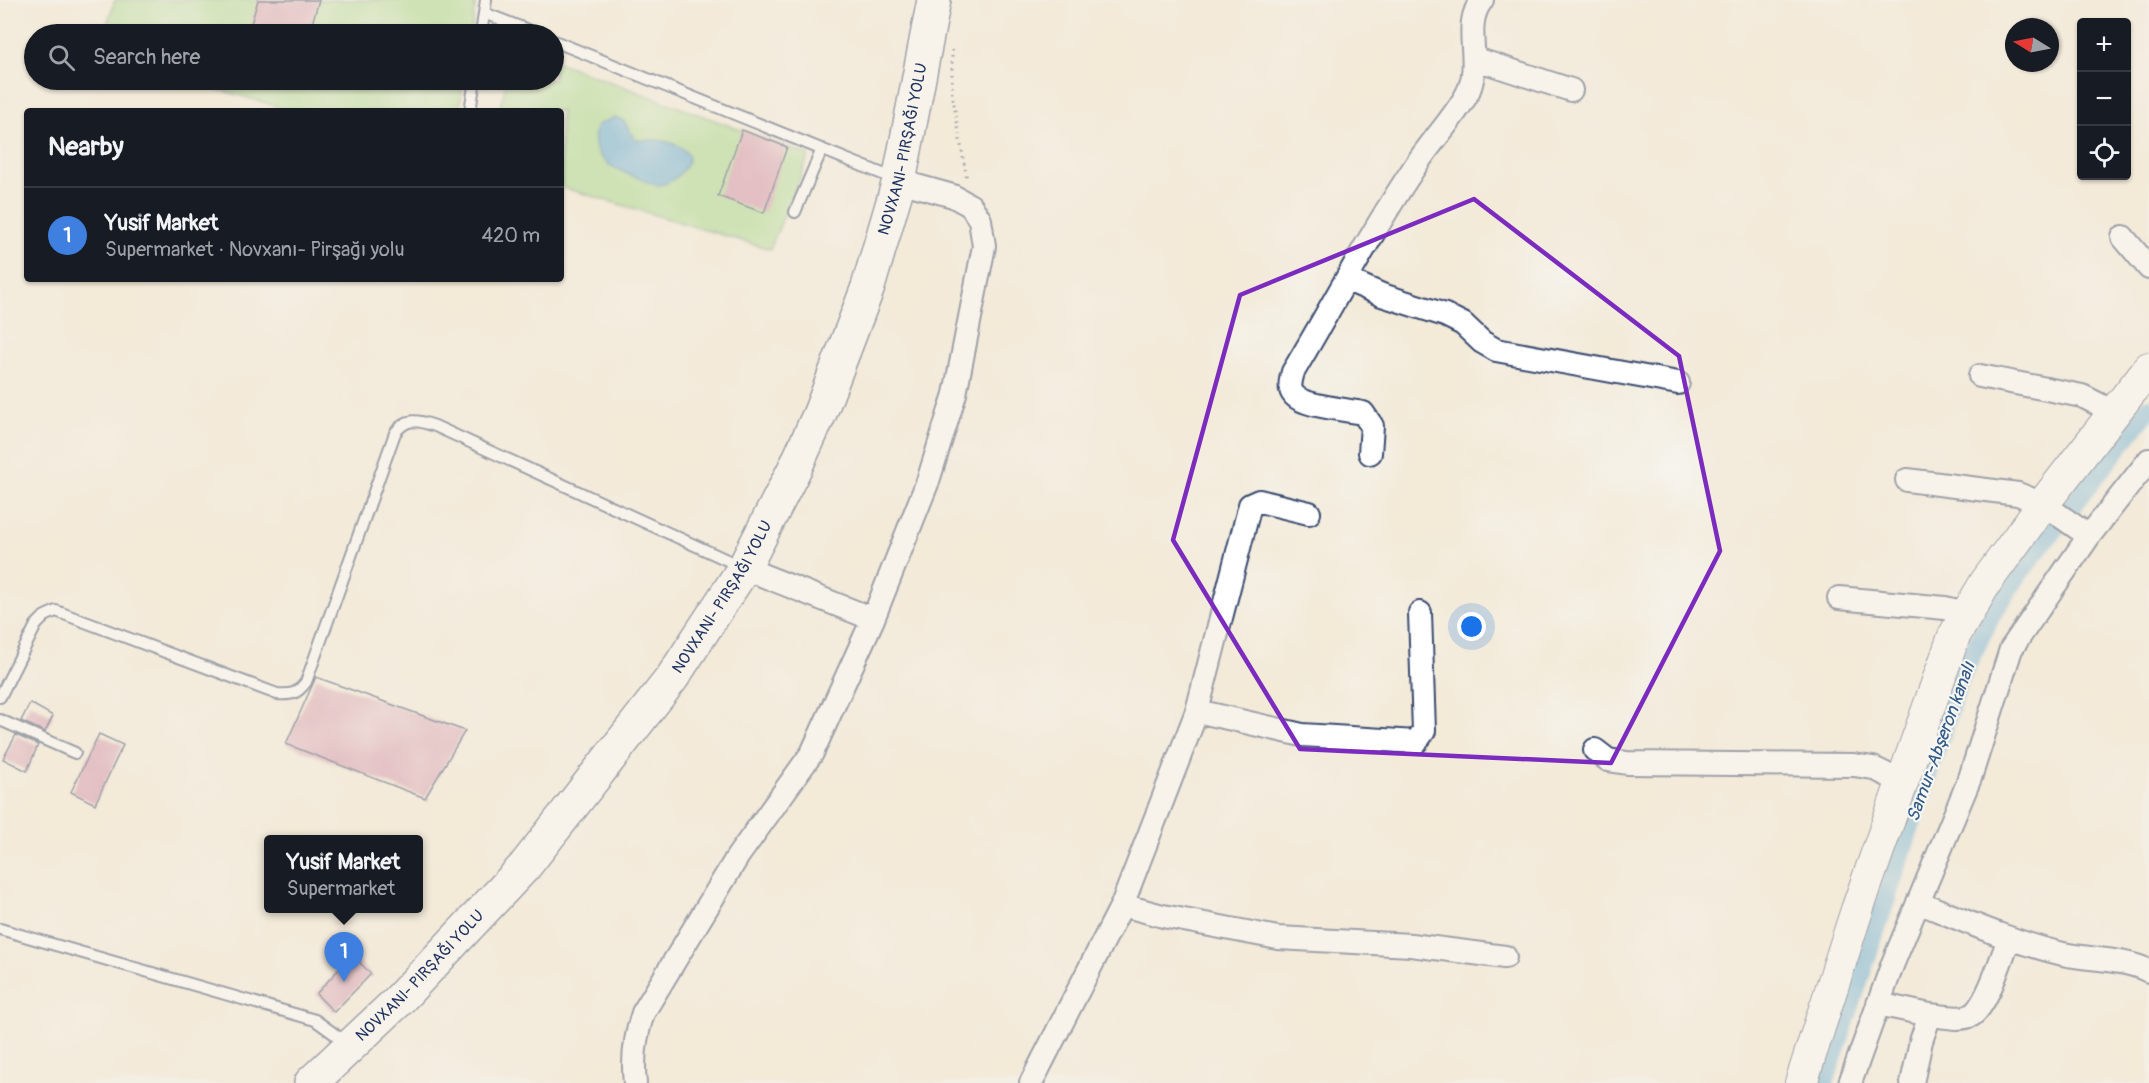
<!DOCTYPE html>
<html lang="en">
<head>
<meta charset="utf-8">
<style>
  :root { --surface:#171b24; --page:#242831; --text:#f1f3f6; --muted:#9ea1a6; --line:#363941; --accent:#8c9099 }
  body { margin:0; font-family:Pangolin,sans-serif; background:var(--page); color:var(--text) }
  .controls { position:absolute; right:18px; top:18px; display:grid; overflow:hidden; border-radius:6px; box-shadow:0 2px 4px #0004 }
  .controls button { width:54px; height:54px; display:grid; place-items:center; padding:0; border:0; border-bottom:2px solid var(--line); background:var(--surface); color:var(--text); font:30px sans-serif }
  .compass { position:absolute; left:2005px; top:18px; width:54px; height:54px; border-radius:50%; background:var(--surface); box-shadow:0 2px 4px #0004; rotate:280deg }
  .you { position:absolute; left:1472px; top:627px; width:21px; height:21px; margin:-15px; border:4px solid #fff; border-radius:50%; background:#1a73e8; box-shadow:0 0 0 9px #1a73e833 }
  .badge { display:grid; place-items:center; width:39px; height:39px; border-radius:50%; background:var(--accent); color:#fff; font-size:20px; font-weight:700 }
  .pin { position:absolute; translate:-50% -50px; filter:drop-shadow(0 2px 3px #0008) }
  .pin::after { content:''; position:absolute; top:32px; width:21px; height:18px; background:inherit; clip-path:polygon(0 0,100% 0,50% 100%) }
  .popup { position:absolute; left:264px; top:835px; width:159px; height:78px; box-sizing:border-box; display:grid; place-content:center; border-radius:6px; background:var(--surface); filter:drop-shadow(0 2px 4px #0005); font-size:20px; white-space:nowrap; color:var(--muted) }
  .popup b { font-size:22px; color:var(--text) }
  .popup::after { content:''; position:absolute; left:50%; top:100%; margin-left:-12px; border:12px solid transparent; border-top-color:var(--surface) }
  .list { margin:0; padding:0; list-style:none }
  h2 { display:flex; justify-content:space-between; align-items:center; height:78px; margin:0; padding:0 24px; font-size:26px }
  h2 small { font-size:20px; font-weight:400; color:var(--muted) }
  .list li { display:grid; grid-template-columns:39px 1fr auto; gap:18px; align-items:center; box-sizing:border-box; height:96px; padding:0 24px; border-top:2px solid var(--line) }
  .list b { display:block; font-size:22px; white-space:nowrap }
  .list p { margin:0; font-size:20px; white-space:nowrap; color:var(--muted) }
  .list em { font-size:20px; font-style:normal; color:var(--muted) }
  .icon { flex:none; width:33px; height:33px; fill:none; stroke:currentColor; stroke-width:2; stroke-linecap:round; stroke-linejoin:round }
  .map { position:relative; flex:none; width:2149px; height:1083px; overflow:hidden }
  .search { position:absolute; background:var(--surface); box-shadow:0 2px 4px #0004; left:24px; top:24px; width:540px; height:66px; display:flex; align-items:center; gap:15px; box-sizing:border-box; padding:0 21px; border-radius:33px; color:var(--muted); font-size:22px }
  .panel { position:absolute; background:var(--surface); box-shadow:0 2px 4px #0004; left:24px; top:108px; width:540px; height:174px; border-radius:6px }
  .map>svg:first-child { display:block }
  .green { fill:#a3d989; stroke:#5f8474; stroke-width:1.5 }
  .water { fill:#5daad6; stroke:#3c6c9a; stroke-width:1.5 }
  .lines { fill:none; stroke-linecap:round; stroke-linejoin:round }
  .canal { stroke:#5daad6; stroke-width:20 }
  .building { fill:#d28faa }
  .lane-casing { stroke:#3b4b70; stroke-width:14 }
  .street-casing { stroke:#3b4b70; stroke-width:26 }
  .secondary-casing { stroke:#3b4b70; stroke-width:34 }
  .primary-casing { stroke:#3b4b70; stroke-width:36 }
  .path { stroke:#3b4b70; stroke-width:3; stroke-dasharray:1.5 4.5; stroke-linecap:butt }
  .lane { stroke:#fff; stroke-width:10 }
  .street { stroke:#fff; stroke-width:22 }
  .secondary { stroke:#fff; stroke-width:32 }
  .primary { stroke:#fff; stroke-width:33 }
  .marked { fill:none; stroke:#7b2cbf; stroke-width:4.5; stroke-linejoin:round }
  .labels { text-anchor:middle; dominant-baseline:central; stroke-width:4.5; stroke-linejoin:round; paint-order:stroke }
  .street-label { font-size:16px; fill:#1b2f5e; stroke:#f6f6f2 }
  .water-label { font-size:18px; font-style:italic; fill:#325a88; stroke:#f6f6f2 }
</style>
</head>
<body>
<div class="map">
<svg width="2149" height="1083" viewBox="0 0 2149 1083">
  <rect width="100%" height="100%" fill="#f6f6f2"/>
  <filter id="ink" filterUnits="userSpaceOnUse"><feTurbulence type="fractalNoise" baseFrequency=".0167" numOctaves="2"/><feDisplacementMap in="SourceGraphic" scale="12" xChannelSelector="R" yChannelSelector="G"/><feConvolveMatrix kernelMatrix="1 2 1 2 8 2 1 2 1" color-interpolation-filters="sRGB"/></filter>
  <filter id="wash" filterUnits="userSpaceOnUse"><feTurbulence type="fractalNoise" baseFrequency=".008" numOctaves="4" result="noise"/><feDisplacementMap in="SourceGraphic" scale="24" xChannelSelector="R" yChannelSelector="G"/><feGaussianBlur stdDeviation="1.35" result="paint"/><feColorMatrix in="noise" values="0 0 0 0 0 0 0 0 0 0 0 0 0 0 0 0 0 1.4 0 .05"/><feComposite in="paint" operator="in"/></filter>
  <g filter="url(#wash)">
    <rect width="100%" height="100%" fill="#f3ead8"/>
    <path class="green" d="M115,0H476L471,34H104Z
      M554,61L809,155L770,249L561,187V111H499L507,80H554Z
      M186,80H464L459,111H293Z"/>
    <path class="water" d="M615,117L624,121L635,140C655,139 677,139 689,156C687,170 672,185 657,185C651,185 645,180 639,178C613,170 586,157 597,125Z"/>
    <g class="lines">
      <path class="canal" d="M1824,1083L1960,678L1991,615L2019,573L2149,408"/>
    </g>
    <g id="blocks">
      <path class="building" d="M258,0H319L309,34H248Z
        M742,130L787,147L764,213L718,196Z
        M316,677L465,731L425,798L286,744Z
        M30,703L53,716L45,732L21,721Z
        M99,734L123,745L95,804L71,792Z
        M16,735L38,745L27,771L3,759Z
        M352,955L371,974L334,1012L316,994Z"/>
    </g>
  </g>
  <g filter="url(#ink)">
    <use href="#blocks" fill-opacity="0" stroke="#3b4b70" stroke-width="1.5"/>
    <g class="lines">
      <defs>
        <path id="lane" d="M484,13L538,34
          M481,34L486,0
          M554,41L895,179
          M470,111L475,80
          M795,212L822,149
          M0,697L36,625L45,616L56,611L277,694C292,695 297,694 306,682L395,433C406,417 418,420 435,426L740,566
          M0,720L75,753
          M0,929L315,1020L347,1043"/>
        <path id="street" d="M1476,59L1571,90
          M2123,237L2149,268
          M1348,280L1382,295L1445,315L1463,324L1482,342L1496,350L1678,383
          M1980,376L2082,396L2114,412
          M1370,453L1372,426L1363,413C1348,410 1303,406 1294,395C1288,389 1291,379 1293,372C1333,305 1369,235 1412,171C1428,145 1451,122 1466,96C1485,62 1460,28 1482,0
          M1907,480L2018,494L2043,504L2089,536
          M744,568L873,619
          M1839,598L1945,608L1966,613
          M1197,711L1302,735L1416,742L1424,731L1420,613
          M1595,750L1608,760L1627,763L1854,765L1873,768L1902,782
          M1918,902C1965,921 2012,942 2063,954C2091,960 2122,958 2149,971
          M1122,905L1163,916L1278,938L1411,945L1505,957
          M1878,1004L1930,1015L1921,1041L1912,1083
          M1930,1015C1942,1016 1960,1021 1972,1015C1988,1004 2001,958 2009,939
          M635,1083C632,1058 635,1037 643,1013L738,856L812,753L873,619L928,481L955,394L984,246L980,220L971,206L953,196L899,181
          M1031,1083L1122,905L1197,711L1250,505L1259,501L1309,513
          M1850,1083L1893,963L1970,778L2011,649L2089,536L2149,460"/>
        <path id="secondary" d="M1801,1083L1857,910L1954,636L1986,582L2043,504L2149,368"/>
        <g id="primary">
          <path id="s1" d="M311,1083L397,1002L525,866L672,678L744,568L796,466L820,413L868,287L899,181L934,0"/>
        </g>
      </defs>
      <use href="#lane" class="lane-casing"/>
      <use href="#street" class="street-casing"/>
      <use href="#secondary" class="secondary-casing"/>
      <use href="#primary" class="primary-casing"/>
      <path class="path" d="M952,50V93L967,180"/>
      <use href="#lane" class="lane"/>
      <use href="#street" class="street"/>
      <use href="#secondary" class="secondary"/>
      <use href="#primary" class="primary"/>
    </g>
  </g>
  <path d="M0 0H2149V1083H0ZM1474,199L1679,356L1720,551L1611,763L1300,749L1173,540L1240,295Z" fill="#f3ead8" fill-opacity=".55" fill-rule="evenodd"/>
  <path class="marked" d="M1474,199L1679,356L1720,551L1611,763L1300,749L1173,540L1240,295Z"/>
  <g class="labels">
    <g class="street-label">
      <text stroke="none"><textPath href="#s1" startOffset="1125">NOVXANI- PIRŞAĞI YOLU</textPath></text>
      <text stroke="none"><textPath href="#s1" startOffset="639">NOVXANI- PIRŞAĞI YOLU</textPath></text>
      <text stroke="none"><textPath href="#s1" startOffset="153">NOVXANI- PIRŞAĞI YOLU</textPath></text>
    </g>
    <g class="water-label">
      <text transform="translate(1941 742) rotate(-70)">Samur-Abşeron kanalı</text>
    </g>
  </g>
</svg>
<div class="controls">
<button>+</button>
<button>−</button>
<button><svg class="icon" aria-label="locate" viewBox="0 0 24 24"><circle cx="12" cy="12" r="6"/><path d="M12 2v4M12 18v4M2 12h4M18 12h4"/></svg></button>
</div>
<svg class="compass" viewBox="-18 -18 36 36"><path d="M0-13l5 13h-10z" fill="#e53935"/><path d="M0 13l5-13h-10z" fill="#9ea1a6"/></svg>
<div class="you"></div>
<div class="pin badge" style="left:344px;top:982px;background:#3f7fe0">1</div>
<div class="popup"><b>Yusif Market</b>Supermarket</div>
<div class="search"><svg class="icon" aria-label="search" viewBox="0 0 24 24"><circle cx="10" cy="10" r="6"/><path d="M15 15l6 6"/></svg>Search here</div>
<section class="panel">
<h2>Nearby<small></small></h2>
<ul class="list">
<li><span class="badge" style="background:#3f7fe0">1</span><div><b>Yusif Market</b><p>Supermarket · Novxanı- Pirşağı yolu</p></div><em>420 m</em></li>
</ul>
</section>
</div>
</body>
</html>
